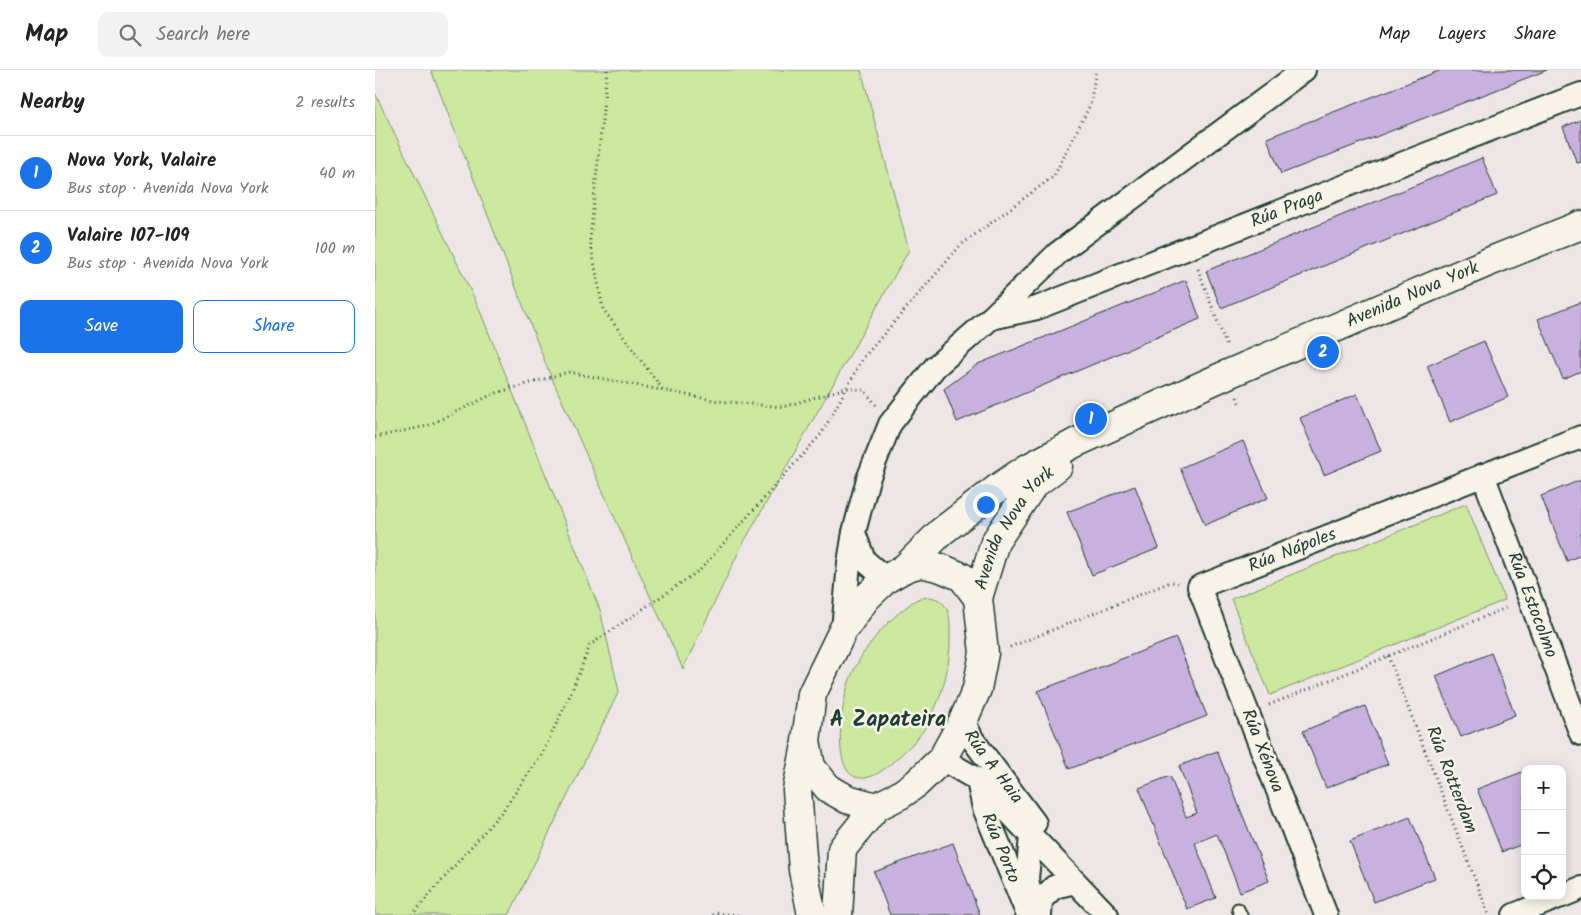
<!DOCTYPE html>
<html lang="en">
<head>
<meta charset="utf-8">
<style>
  :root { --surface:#fff; --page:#f2f2f2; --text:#222; --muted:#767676; --line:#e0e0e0; --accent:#1a73e8 }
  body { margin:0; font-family:Kalam,sans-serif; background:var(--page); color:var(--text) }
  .controls { position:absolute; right:15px; bottom:15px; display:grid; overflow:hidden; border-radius:10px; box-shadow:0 2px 12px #0003 }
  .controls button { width:45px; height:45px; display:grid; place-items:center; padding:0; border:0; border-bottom:1px solid var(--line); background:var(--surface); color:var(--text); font:25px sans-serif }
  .you { position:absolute; left:610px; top:434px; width:18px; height:18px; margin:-12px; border:4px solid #fff; border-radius:50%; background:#1a73e8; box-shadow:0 0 0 8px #1a73e833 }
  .badge { display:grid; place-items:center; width:32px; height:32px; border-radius:50%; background:var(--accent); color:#fff; font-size:16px; font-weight:700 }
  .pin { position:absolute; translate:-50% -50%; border:2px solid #fff; box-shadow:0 1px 5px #0006 }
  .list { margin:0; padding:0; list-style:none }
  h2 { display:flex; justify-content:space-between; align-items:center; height:65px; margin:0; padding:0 20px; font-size:21px }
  h2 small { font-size:16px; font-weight:400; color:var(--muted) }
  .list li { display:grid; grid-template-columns:32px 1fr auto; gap:15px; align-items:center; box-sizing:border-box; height:75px; padding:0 20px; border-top:1px solid var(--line) }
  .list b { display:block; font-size:19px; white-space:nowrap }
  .list p { margin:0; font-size:16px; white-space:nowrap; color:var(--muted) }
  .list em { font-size:16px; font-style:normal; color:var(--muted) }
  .actions { display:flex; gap:10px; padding:15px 20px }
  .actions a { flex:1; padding:11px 0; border:1px solid var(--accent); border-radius:10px; text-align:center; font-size:18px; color:var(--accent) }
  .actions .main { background:var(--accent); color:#fff }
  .icon { flex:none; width:28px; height:28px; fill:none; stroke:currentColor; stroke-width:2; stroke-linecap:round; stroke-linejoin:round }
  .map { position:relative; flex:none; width:1206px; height:845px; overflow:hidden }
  header { display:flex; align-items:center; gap:30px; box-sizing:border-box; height:70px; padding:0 25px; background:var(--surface); border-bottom:1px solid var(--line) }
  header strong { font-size:24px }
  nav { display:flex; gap:28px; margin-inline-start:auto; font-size:18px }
  .search { width:350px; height:45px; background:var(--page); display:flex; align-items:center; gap:12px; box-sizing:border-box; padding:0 18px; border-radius:10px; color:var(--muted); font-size:19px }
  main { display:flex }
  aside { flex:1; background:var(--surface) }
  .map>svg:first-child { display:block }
  .green { fill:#cce89f; stroke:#76926a }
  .building { fill:#c9b1df; stroke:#1f3d34 }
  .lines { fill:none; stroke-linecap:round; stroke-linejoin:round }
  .service-casing { stroke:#1f3d34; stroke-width:15 }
  .minor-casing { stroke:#1f3d34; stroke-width:26 }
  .tertiary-casing { stroke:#1f3d34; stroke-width:31 }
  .path { stroke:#1f3d34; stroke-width:3; stroke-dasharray:1 4; stroke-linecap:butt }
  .service { stroke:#f7f3e8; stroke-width:11 }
  .minor { stroke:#f7f3e8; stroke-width:22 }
  .tertiary { stroke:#f7f3e8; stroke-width:28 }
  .labels { text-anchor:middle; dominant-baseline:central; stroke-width:5; stroke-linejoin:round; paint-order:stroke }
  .street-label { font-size:18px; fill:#1f3d34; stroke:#f7f3e8 }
  .district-label { font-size:22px; font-weight:bold; fill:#1f3d34; stroke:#f7f3e8 }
</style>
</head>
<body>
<header>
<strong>Map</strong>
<div class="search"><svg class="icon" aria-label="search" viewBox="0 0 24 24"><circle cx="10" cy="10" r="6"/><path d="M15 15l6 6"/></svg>Search here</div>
<nav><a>Map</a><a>Layers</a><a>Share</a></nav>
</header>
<main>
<aside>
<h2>Nearby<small>2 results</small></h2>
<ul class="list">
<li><span class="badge">1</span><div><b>Nova York, Valaire</b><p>Bus stop · Avenida Nova York</p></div><em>40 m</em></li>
<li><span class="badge">2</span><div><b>Valaire 107-109</b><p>Bus stop · Avenida Nova York</p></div><em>100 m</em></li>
</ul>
<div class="actions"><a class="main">Save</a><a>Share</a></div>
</aside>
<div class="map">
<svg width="1206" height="845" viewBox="0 0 1206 845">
  <rect width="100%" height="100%" fill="#eee6e6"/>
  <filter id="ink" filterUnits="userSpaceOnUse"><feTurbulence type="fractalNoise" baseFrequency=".02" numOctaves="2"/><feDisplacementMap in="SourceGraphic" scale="10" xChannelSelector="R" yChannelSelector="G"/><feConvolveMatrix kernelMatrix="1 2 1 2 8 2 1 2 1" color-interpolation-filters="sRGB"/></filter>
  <g filter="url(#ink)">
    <path class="green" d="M56,0H486L534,180L365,479L308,599L174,302Z
      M0,23L103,236L225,540L244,621L134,845H0Z
      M1091,434L1130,530L895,625L856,529Z
      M554,527C561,528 566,530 570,536C575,542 575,554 575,561C576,595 568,627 551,656C544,669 530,681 518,692C510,699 500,707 489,708C453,711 467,632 474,612C485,582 508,554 534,535C536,533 540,530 543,529C546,527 551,528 554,527Z"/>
    <path class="building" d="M1066,0H1172L906,104L892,68Z
      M1206,50V92L1202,93L1188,57Z
      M1107,88L1122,125L846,238L831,201Z
      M811,210L825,249L582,352L569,319L603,294Z
      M1206,232V301L1188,309L1163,249Z
      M1109,271L1133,327L1075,352L1052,296Z
      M982,324L1006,381L949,405L925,348Z
      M868,371L893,428L830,455L805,398Z
      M1206,410V485L1192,491L1166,426Z
      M760,416L784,478L717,505L692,442Z
      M801,568L832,646L694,699L663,621Z
      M1116,583L1140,645L1086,667L1061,606Z
      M990,636L1013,694L951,718L928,661Z
      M842,681L894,811L865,822L842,764L820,773L841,828L812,839L764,718L795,706L811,747L822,743L804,696Z
      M1150,701V773L1127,782L1102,719Z
      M1035,747L1060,808L999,832L975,771Z
      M578,773L605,845H515L499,802Z"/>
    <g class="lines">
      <defs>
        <path id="service" d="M863,839L866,845"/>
        <g id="minor">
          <path id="s1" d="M616,248L662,238L929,132L1206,24"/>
          <path id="s2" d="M1108,405L1206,664"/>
          <path d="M479,463L489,490L511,509"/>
          <path d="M468,560L474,493L479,462L493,409L515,354L560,297L616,248L683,183L929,0"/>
          <path id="s3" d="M588,651L598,670L660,753"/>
          <path d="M567,689L603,710L732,845"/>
          <path id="s4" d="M603,711L609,738L653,845"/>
          <path d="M655,757L656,766L652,809L657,834"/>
          <path d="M1187,826L1206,818"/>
          <path d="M665,845L666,830L679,817L700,812"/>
          <path id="s5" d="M951,845L824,517L1206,367"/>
          <path d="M1139,845L1186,826"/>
        </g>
        <g id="tertiary">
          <path d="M546,493L566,498L587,507L603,528L609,583L602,619L588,651L567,689L542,713L525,725L501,737L472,729L453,718L436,697L431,671L437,624L468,560L491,528L511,509L530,498Z"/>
          <path id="s6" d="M530,498L566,462L623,418L651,399L702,372L853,304L1116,191L1206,155"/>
          <path id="s7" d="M603,528L620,472L658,415L683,396"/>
          <path d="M431,675L422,720L428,800L437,845"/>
          <path d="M463,845L467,779L501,737"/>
        </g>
      </defs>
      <use href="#service" class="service-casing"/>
      <use href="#minor" class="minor-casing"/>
      <use href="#tertiary" class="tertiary-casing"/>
      <path class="path" d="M232,0L215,170L228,239L288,320
        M823,199L852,277
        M862,327L865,335
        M0,367L52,356L118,324L193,302L343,331L408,337L471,318L489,320L502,336
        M635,577L796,512L803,513
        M1013,586L1114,845
        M894,635L1133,537
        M37,845L129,739L167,684L196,623L215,575L325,500L447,363L488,288L586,175L679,106L715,35L721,0
        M338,845L340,843L363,845"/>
      <use href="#service" class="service"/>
      <use href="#minor" class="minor"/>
      <use href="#tertiary" class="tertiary"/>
    </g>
  </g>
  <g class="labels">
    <g class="street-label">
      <text stroke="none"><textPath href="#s1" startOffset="316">Rúa Praga</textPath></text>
      <text stroke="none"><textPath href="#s6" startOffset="581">Avenida Nova York</textPath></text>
      <text stroke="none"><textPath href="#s7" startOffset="80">Avenida Nova York</textPath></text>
      <text stroke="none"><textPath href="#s5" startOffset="452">Rúa Nápoles</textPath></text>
      <text stroke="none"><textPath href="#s2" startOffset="139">Rúa Estocolmo</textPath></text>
      <text transform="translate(887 681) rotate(69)">Rúa Xénova</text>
      <text stroke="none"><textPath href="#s3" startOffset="55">Rúa A Haia</textPath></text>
      <text transform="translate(1076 710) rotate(69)">Rúa Rotterdam</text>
      <text stroke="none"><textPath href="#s4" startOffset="71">Rúa Porto</textPath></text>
    </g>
    <g class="district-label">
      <text x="513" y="650">A Zapateira</text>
    </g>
  </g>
</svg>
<div class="controls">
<button>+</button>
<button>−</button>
<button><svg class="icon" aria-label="locate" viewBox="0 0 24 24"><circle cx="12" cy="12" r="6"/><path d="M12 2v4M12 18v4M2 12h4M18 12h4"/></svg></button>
</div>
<div class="you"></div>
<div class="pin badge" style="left:716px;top:349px">1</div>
<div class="pin badge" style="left:948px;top:282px">2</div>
</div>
</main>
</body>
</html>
